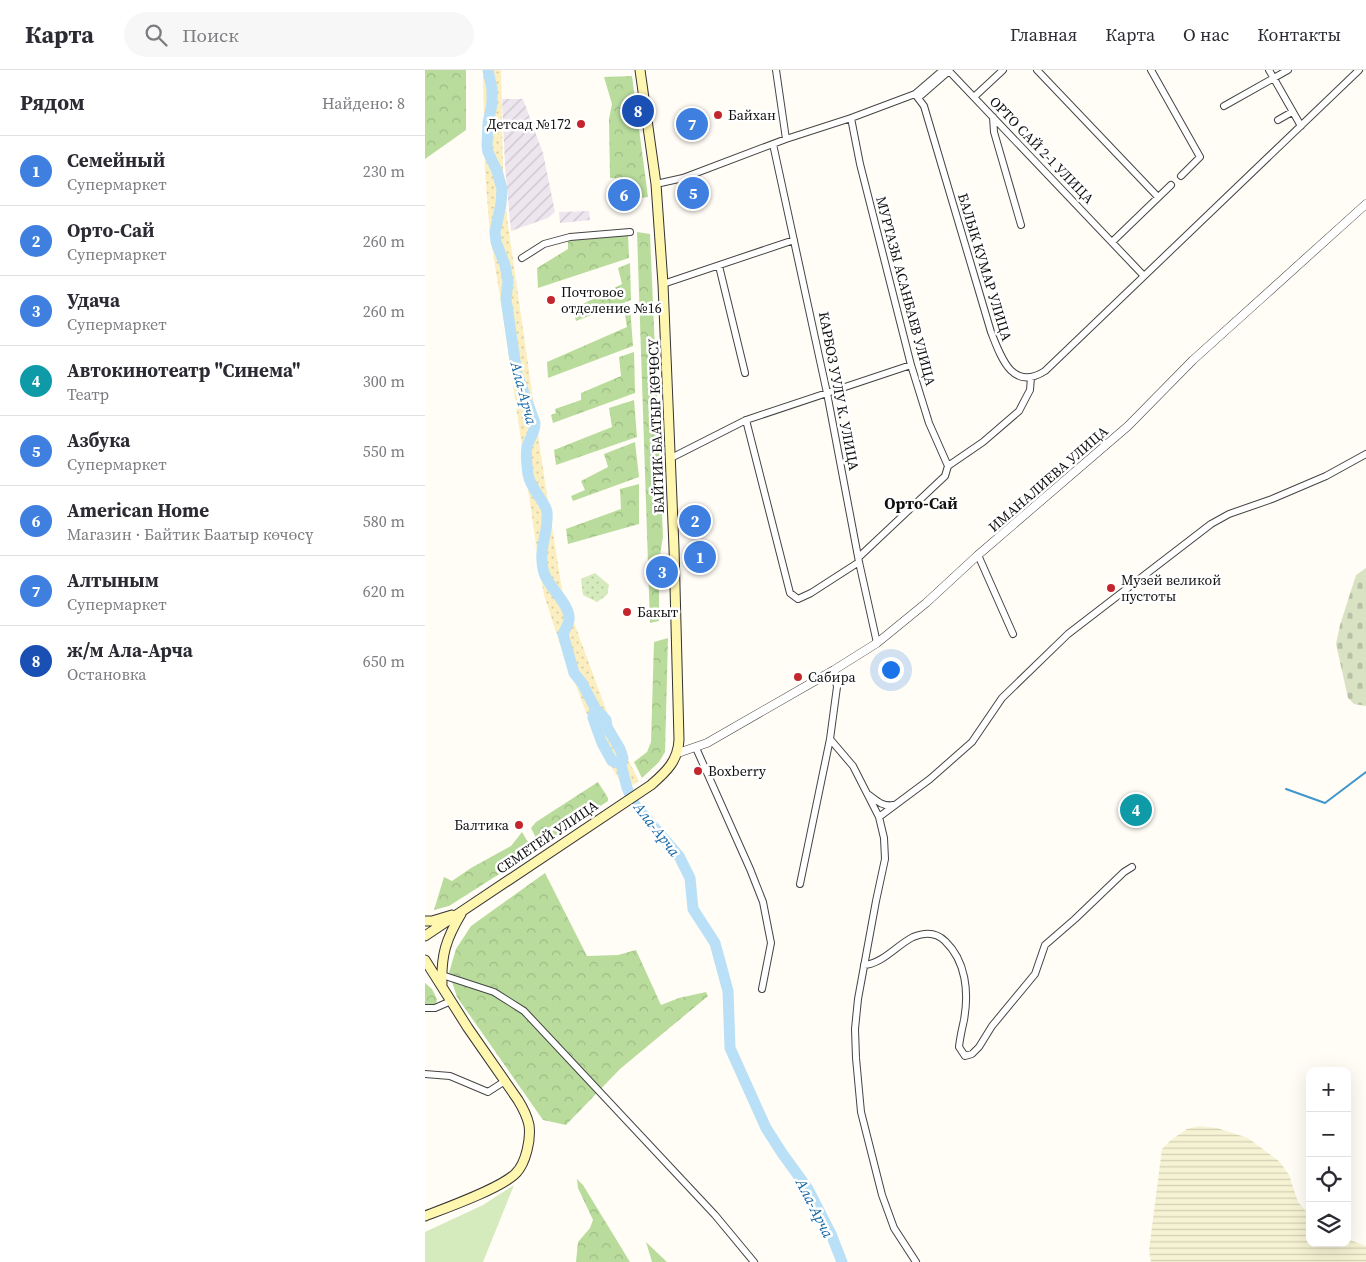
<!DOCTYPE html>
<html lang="ru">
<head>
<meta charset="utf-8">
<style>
  :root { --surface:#fff; --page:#f7f7f7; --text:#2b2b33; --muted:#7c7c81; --line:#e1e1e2; --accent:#2563eb }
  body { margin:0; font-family:"Source Serif 4",serif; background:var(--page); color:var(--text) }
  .controls { position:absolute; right:15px; bottom:15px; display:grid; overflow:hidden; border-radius:10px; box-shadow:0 5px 20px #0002 }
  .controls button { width:45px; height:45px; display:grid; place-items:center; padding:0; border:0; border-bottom:1px solid var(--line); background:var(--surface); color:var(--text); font:25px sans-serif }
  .you { position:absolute; left:465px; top:599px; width:18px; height:18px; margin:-12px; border:4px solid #fff; border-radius:50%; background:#1a73e8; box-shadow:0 0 0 8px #1a73e833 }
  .badge { display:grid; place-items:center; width:32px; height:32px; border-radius:50%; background:var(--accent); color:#fff; font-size:16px; font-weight:700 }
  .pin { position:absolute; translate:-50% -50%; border:2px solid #fff; box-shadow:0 1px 5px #0006 }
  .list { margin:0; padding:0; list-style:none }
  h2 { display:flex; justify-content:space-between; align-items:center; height:65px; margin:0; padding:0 20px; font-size:21px }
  h2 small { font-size:16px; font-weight:400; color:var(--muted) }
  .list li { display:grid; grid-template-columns:32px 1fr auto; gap:15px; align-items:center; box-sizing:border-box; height:70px; padding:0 20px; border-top:1px solid var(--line) }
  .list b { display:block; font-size:19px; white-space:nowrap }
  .list p { margin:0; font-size:16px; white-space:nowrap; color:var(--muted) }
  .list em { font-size:16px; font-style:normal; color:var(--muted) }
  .icon { flex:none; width:28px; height:28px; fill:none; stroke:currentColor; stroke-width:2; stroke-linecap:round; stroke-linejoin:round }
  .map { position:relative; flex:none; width:941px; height:1192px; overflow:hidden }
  header { display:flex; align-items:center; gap:30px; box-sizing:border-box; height:70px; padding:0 25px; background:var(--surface); border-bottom:1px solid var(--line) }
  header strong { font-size:24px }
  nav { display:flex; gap:28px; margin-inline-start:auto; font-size:18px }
  .search { width:350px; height:45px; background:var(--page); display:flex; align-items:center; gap:12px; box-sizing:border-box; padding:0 18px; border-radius:28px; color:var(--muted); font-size:19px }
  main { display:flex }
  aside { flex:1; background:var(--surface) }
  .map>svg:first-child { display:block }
  .industrial { fill:url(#industrial-furrows) }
  .farmland { fill:url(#farmland-rules) }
  .grass { fill:#d5ebbd }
  .forest { fill:url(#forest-crowns) }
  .sand { fill:url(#sand-dots) }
  .cemetery { fill:url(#cemetery-stones) }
  .park { fill:url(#park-dots) }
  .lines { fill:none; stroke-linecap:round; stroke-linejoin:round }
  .stream { stroke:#3f96cf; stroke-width:2 }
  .river { stroke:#b9e0f7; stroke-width:11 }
  .minor-casing { stroke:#444; stroke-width:8 }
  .tertiary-casing { stroke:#444; stroke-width:9 }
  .secondary-casing { stroke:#333; stroke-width:11 }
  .minor { stroke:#fff; stroke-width:6 }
  .tertiary { stroke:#fff; stroke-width:8 }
  .secondary { stroke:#fff6b0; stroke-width:9 }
  .poi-dot { fill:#c4262e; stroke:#fff; stroke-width:2 }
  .labels { text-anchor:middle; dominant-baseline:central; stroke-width:5; stroke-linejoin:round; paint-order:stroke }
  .poi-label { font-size:14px; fill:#111; stroke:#fff; text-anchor:start }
  .street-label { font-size:14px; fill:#111; stroke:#fff }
  .water-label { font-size:15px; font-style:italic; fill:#1768a6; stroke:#fff }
  .quarter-label { font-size:16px; font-weight:bold; fill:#111; stroke:#fff }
</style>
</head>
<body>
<header>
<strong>Карта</strong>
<div class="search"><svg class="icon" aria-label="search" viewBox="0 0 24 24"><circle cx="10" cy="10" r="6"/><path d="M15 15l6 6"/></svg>Поиск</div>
<nav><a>Главная</a><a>Карта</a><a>О нас</a><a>Контакты</a></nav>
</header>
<main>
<aside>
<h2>Рядом<small>Найдено: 8</small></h2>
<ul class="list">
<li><span class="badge" style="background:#3f7fe0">1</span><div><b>Семейный</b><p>Супермаркет</p></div><em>230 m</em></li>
<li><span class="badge" style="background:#3f7fe0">2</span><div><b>Орто-Сай</b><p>Супермаркет</p></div><em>260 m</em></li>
<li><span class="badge" style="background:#3f7fe0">3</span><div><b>Удача</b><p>Супермаркет</p></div><em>260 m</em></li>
<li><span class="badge" style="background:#0f9aa8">4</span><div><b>Автокинотеатр &quot;Синема&quot;</b><p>Театр</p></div><em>300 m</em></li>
<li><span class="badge" style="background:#3f7fe0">5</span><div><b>Азбука</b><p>Супермаркет</p></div><em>550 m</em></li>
<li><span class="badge" style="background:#3f7fe0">6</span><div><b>American Home</b><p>Магазин · Байтик Баатыр көчөсү</p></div><em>580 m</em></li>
<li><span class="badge" style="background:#3f7fe0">7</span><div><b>Алтыным</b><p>Супермаркет</p></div><em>620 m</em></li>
<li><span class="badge" style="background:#1a4fb4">8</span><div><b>ж/м Ала-Арча</b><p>Остановка</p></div><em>650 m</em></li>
</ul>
</aside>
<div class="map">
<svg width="941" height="1192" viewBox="0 0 941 1192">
  <defs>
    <pattern id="industrial-furrows" width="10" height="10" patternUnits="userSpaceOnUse" patternTransform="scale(1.25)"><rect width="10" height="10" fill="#eee6ef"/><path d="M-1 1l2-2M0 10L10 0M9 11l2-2" fill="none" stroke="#cbc4cc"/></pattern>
    <pattern id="farmland-rules" width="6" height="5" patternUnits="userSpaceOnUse" patternTransform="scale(1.25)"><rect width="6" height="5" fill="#f6f3d4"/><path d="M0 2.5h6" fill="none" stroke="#d2cfb5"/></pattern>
    <pattern id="forest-crowns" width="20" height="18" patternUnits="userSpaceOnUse" patternTransform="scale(1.25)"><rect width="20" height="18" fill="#b9dc9c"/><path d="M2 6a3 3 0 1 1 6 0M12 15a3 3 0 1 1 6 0" fill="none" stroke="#9ebc85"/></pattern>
    <pattern id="sand-dots" width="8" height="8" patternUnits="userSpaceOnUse" patternTransform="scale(1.25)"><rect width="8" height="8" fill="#fbeec1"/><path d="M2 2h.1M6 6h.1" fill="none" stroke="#d6cba5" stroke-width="1.8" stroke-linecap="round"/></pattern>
    <pattern id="cemetery-stones" width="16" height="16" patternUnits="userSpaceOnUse" patternTransform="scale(1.25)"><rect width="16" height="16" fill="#d9e3c4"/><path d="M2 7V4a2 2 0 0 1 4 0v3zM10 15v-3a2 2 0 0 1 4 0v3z" fill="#b9c2a7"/></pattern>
    <pattern id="park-dots" width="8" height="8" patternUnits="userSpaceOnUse" patternTransform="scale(1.25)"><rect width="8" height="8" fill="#d5ebbd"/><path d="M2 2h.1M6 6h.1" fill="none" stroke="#b6c8a1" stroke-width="1.8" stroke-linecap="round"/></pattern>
  </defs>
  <rect width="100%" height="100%" fill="#fffdf5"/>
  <path class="industrial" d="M77,29H98L118,83L130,142L123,148L86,161L80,96Z
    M164,141L165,150L135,153L134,142Z"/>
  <path class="farmland" d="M774,1056L792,1058L823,1068L855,1092L864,1105L873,1132L885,1146V1173H922V1169L941,1176V1192H726L724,1180L737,1079L746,1070L762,1059Z"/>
  <path class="grass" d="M89,1115L58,1192H0V1162L58,1135Z"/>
  <path class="forest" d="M0,0H41V60L0,89Z
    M207,6L223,127L213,128L207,109L185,108L184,49L187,34L179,7Z
    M212,162L225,164L238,467L234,491V551L225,553Z
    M203,165L204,188L113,218L112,198L143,179V171Z
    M205,193L206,230L151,251L148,239L197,214L193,198Z
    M205,237L208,276L123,308L122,292L202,257L199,239Z
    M209,282L210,323L128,353L126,345L131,343L130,339L156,330V323L196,306L194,287Z
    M209,330L212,367L131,395L129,380L187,357L184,338Z
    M210,372L214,407L148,431L146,426L160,420L156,411L183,397L179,384Z
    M214,414V454L143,474L141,459L196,439L195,419Z
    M243,568L240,682L234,692L217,708L209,692L222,682L226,672L229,572Z
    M173,712L183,728V731L115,776L106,758L111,752Z
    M97,762L109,782L24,836L9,840L19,807L27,811L46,798L86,776Z
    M120,803L162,886L193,885L211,880L236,935L254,928L281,922L283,926L195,999L141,1055L118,1050L32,927L24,903L31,879L46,856Z
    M0,913L7,919L12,929L11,934L0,935Z
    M152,1109L158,1115L205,1192H151L153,1172L165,1158L168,1150L153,1118Z
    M221,1172L242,1192H227Z"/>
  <path class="sand" d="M58,0H76L78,101L82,148L119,406L137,520L190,664L214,711L200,720L172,671L134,571L119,525L115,502L78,245L65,165L60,101Z"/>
  <path class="cemetery" d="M941,498V636L929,634L923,628L911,574L915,555L931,505Z"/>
  <path class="park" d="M170,503L184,515L182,525L172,532L158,525L156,509Z"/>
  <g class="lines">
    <path class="stream" d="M861,719L900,733L941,702"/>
    <path class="river" d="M63,0L67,19V34L63,53L62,76L63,82L72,101L77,119L76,134L70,162L71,172L80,195L83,212L81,229L92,304L110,353C110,362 106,366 103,374C100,379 102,398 103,404C105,419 121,432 122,442C124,463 112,480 119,503C124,518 146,535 144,550C143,555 140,560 138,564L149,603L157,613L170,638L168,648L177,673L187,691L196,694L202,718L210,735L254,786L265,808L268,839L290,873L303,921L305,978L341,1058L357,1083L383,1119L406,1164L417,1192
      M170,638L181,650L182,657L195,679L198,688L196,694"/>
    <defs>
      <path id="minor" d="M351,0L361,69
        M612,0L733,127
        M726,0L775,87L756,106
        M844,0L876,56
        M490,24L518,0
        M549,27L578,0
        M493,28L524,1L719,206
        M799,36L863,0
        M568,47L569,62L596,155
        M426,48L435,94L486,295L504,353L523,396
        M853,50L867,42
        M348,74L402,323L434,492L452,573
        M231,114L258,108L361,69L426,48L490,24L499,36L566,262C576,287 587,322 620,301L934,0
        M687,172L746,115
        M97,188L119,174L145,167L205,162
        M294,196L320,303
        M238,214L369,170
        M321,350L365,523L373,529L386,523L434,492
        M246,388L321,350L486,295
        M523,396L558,372L594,341L605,320L606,307
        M553,485L588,564
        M434,487L520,406L523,396
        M409,600L412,617L405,669L428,696L454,747L459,768L460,789L451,831L433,929L430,959L431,988L436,1042L457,1125L469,1158L491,1192
        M271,678L325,799L338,832L346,873L337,919
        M444,725C452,731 458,737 468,735
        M454,747L505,709L547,672L577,628L643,564L786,454L804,444L847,429L901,406L941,384
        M375,814L405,669
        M439,895C457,894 472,875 488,867C500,862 511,862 520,871C541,891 544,922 539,950C537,959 535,967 534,977L540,986L547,984L554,977L567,956L610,904L620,875L650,849L699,802L707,797
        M17,905L69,922L99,941L290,1145L329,1192
        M0,938H10L26,931
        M0,1004L25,1006L63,1022L80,1011"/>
      <path id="tertiary" d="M253,683L282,673L409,600L452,573L501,533L553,485L703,356L768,290L941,134"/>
      <path id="secondary" d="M0,851H7L27,845
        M0,866L226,715C241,702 253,691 254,670L249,478L238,214L231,114L215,0
        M0,890L43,958L93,1030C98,1038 102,1046 104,1055C106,1069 101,1093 91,1103C77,1118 21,1138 0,1146
        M17,914C16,885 21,869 36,844"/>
    </defs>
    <use href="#minor" class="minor-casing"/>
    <use href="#tertiary" class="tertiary-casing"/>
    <use href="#secondary" class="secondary-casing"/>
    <use href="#minor" class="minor"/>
    <use href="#tertiary" class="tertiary"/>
    <use href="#secondary" class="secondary"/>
  </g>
  <g class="poi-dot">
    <circle cx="293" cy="45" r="5"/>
    <circle cx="156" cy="54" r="5"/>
    <circle cx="126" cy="230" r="5"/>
    <circle cx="686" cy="518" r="5"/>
    <circle cx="202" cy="542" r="5"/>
    <circle cx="373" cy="607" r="5"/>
    <circle cx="273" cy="701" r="5"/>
    <circle cx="94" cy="755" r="5"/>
  </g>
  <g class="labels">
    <g class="poi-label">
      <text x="303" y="45">Байхан</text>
      <text x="146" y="54" text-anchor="end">Детсад №172</text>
      <text x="136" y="222">Почтовое<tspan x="136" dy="16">отделение №16</tspan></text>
      <text x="696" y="510">Музей великой<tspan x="696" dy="16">пустоты</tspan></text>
      <text x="212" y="542">Бакыт</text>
      <text x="383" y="607">Сабира</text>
      <text x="283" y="701">Boxberry</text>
      <text x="84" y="755" text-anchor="end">Балтика</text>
    </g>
    <g class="street-label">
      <text transform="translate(617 80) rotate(46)">ОРТО САЙ 2-1 УЛИЦА</text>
      <text transform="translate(560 197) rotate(73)">БАЛЫК КУМАР УЛИЦА</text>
      <text transform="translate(481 221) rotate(75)">МУРТАЗЫ АСАНБАЕВ УЛИЦА</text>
      <text transform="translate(414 321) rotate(79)">КАРБОЗ УУЛУ К. УЛИЦА</text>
      <text transform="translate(231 356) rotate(-92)">БАЙТИК БААТЫР КӨЧӨСҮ</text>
      <text transform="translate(623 409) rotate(-41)">ИМАНАЛИЕВА УЛИЦА</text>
      <text transform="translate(122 767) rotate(-34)">СЕМЕТЕЙ УЛИЦА</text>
    </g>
    <g class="water-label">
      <text transform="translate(99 323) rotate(75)">Ала-Арча</text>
      <text transform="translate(232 759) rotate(52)">Ала-Арча</text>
      <text transform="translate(390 1138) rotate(63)">Ала-Арча</text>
    </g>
    <g class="quarter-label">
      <text x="496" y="433">Орто-Сай</text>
    </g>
  </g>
</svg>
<div class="controls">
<button>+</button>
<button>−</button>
<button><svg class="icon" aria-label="locate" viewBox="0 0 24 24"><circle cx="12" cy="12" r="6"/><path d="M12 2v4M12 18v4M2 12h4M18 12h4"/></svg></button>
<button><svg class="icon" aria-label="layers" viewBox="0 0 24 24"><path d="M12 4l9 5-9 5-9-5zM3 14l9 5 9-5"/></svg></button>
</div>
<div class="you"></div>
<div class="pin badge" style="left:275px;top:487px;background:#3f7fe0">1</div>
<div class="pin badge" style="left:270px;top:451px;background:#3f7fe0">2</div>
<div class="pin badge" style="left:237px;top:502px;background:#3f7fe0">3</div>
<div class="pin badge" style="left:711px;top:740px;background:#0f9aa8">4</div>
<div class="pin badge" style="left:268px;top:123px;background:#3f7fe0">5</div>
<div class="pin badge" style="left:199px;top:125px;background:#3f7fe0">6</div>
<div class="pin badge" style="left:267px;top:54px;background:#3f7fe0">7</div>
<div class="pin badge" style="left:213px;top:41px;background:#1a4fb4">8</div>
</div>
</main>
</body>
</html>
